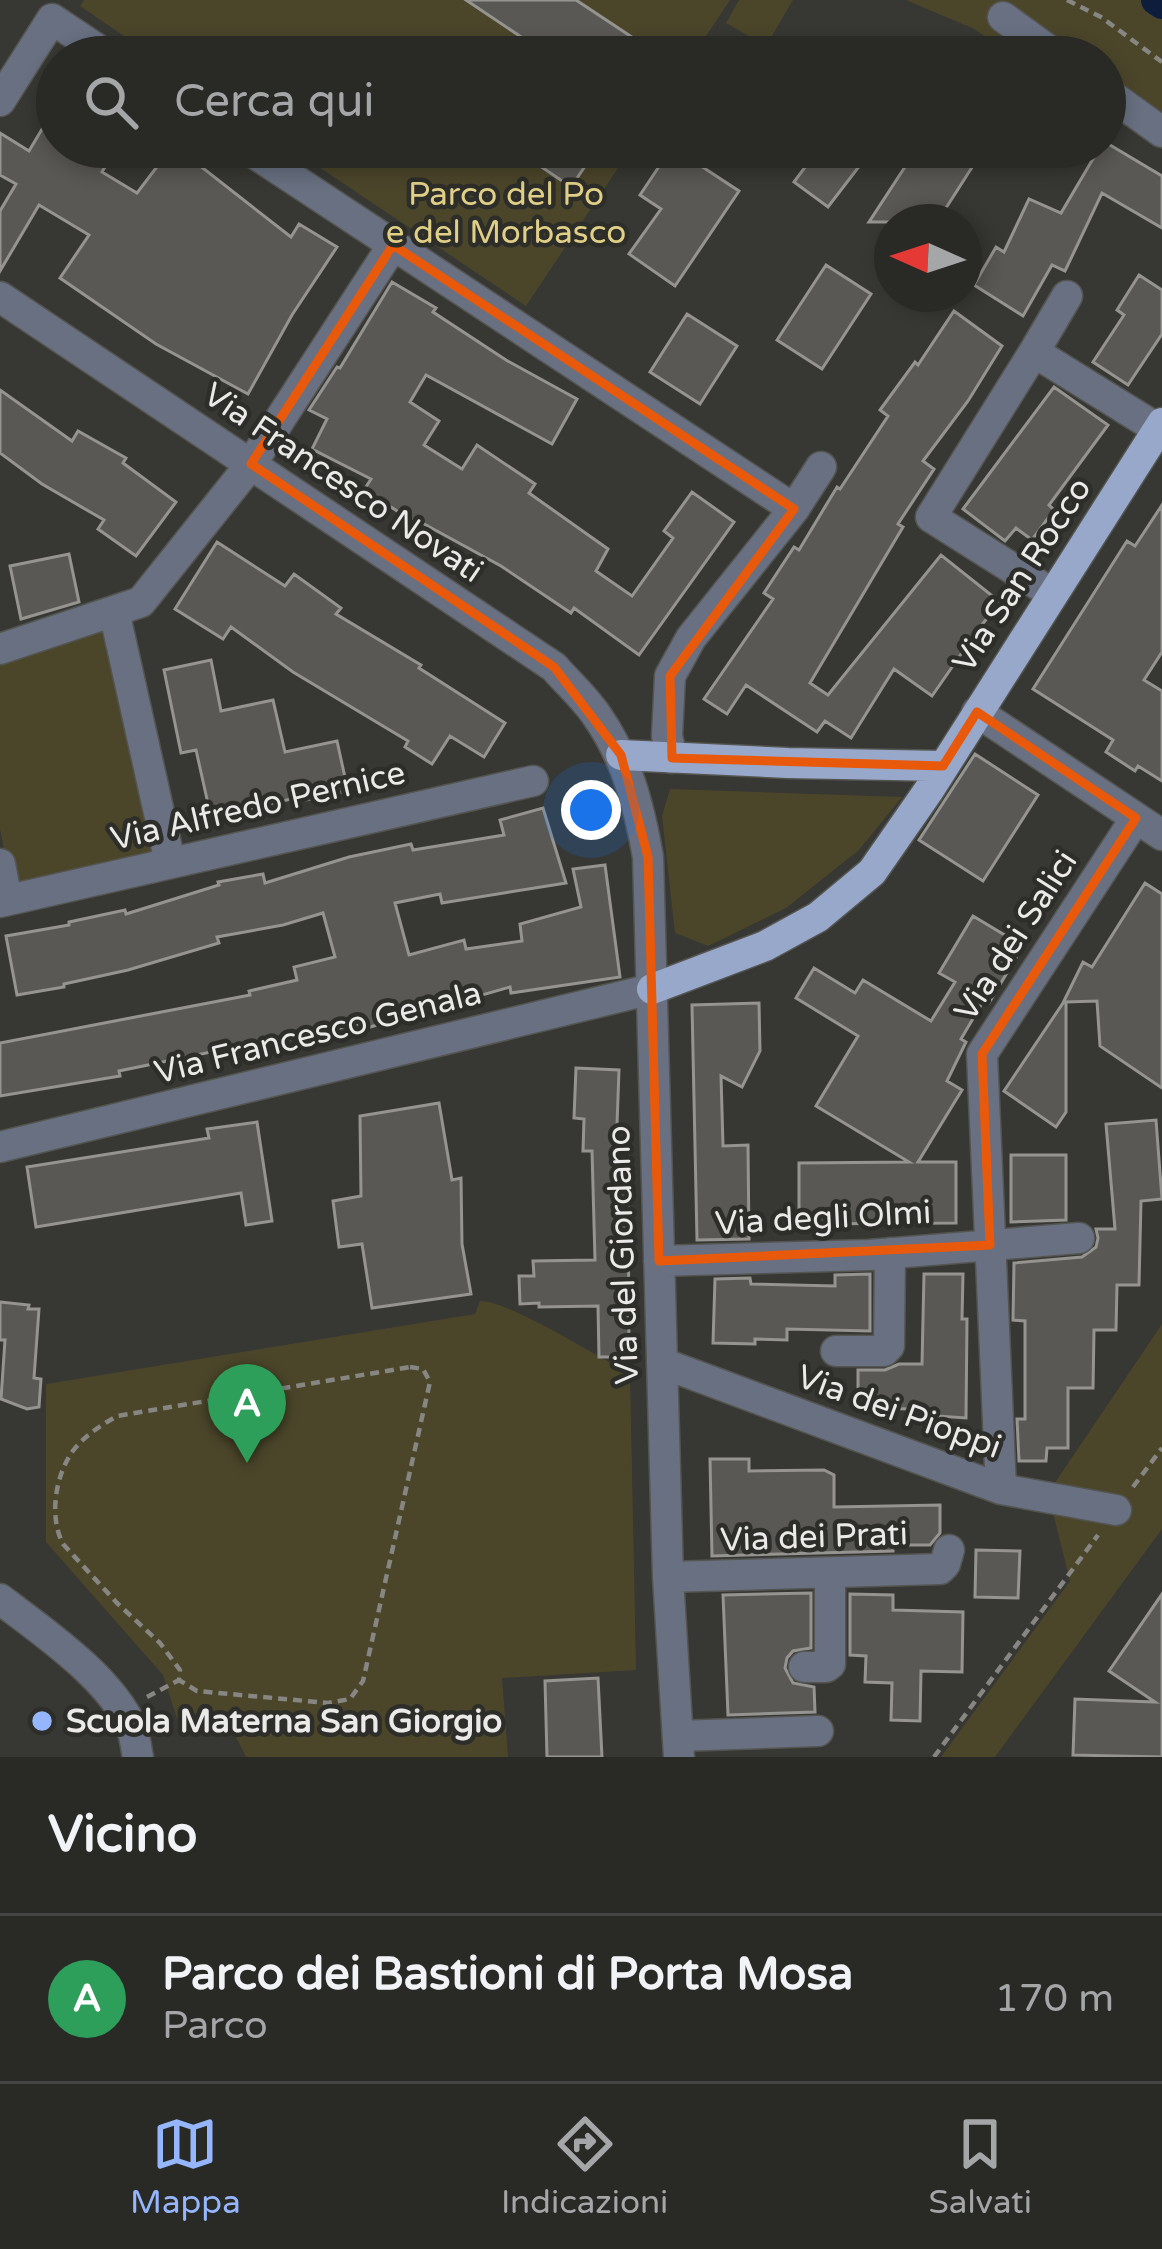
<!DOCTYPE html>
<html lang="it">
<head>
<meta charset="utf-8">
<style>
  :root { --surface:#292926; --page:#31312e; --text:#f1f3f6; --muted:#a5a6a7; --line:#454543; --accent:#95b6fd }
  body { margin:0; font-family:"Varela Round",sans-serif; background:var(--page); color:var(--text) }
  .compass { position:absolute; left:874px; top:204px; width:108px; height:108px; border-radius:50%; background:var(--surface); box-shadow:0 6px 18px #0003; rotate:273deg }
  .you { position:absolute; left:591px; top:810px; width:42px; height:42px; margin:-30px; border:9px solid #fff; border-radius:50%; background:#1a73e8; box-shadow:0 0 0 18px #1a73e833 }
  .badge { display:grid; place-items:center; width:78px; height:78px; border-radius:50%; background:var(--accent); color:#fff; font-size:39px; font-weight:700 }
  .pin { position:absolute; translate:-50% -99px; filter:drop-shadow(0 3px 6px #0008) }
  .pin::after { content:''; position:absolute; top:63px; width:42px; height:36px; background:inherit; clip-path:polygon(0 0,100% 0,50% 100%) }
  .list { margin:0; padding:0; list-style:none }
  h2 { display:flex; justify-content:space-between; align-items:center; height:156px; margin:0; padding:0 48px; font-size:51px }
  h2 small { font-size:39px; font-weight:400; color:var(--muted) }
  .list li { display:grid; grid-template-columns:78px 1fr auto; gap:36px; align-items:center; box-sizing:border-box; height:168px; padding:0 48px; border-top:3px solid var(--line) }
  .list b { display:block; font-size:45px; white-space:nowrap }
  .list p { margin:0; font-size:39px; white-space:nowrap; color:var(--muted) }
  .list em { font-size:39px; font-style:normal; color:var(--muted) }
  .icon { flex:none; width:66px; height:66px; fill:none; stroke:currentColor; stroke-width:2; stroke-linecap:round; stroke-linejoin:round }
  .map { position:relative; flex:none; width:1162px; height:1757px; overflow:hidden }
  .search { position:absolute; background:var(--surface); box-shadow:0 6px 18px #0003; left:36px; right:36px; top:36px; height:132px; display:flex; align-items:center; gap:30px; box-sizing:border-box; padding:0 42px; border-radius:66px; color:var(--muted); font-size:45px }
  .sheet { height:324px; background:var(--surface) }
  nav { display:flex; justify-content:space-around; align-items:center; box-sizing:border-box; height:168px; border-top:3px solid var(--line); background:var(--surface); font-size:33px; color:var(--muted) }
  nav a { display:grid; justify-items:center; gap:6px }
  nav .on { color:var(--accent) }
  .map>svg:first-child { display:block }
  .green { fill:#4b462a }
  .lines { fill:none; stroke-linecap:round; stroke-linejoin:round }
  .canal { stroke:#0f1d3d; stroke-width:30 }
  .building { fill:#595854; stroke:#959490; stroke-width:3 }
  .minor-casing { stroke:#545450; stroke-width:33 }
  .major-casing { stroke:#545450; stroke-width:33 }
  .path { stroke:#878683; stroke-width:4.5; stroke-dasharray:9 6; stroke-linecap:butt }
  .minor { stroke:#687081; stroke-width:30 }
  .major { stroke:#97a8cb; stroke-width:30 }
  .marked { fill:none; stroke:#e8590c; stroke-width:9; stroke-linejoin:round }
  .poi-dot { fill:#95b6fd; stroke:#2d2d29; stroke-width:4.5 }
  .labels { text-anchor:middle; dominant-baseline:central; stroke-width:9; stroke-linejoin:round; paint-order:stroke }
  .park-label { font-size:33px; fill:#dfcf87; stroke:#2d2d29 }
  .street-label { font-size:33px; fill:#ebeae8; stroke:#2d2d29 }
  .poi-label { font-size:33px; font-weight:bold; fill:#ebeae8; stroke:#2d2d29; text-anchor:start }
</style>
</head>
<body>
<div class="map">
<svg width="1162" height="1757" viewBox="0 0 1162 1757">
  <rect width="100%" height="100%" fill="#373733"/>
  <path class="green" d="M84,0H730L692,57H155L80,6Z
    M739,0H793L766,46L726,23Z
    M906,0H1162V149L1105,113V57H1018L972,28Z
    M289,147H632L526,306Z
    M102,630L153,853L11,886L0,829V660Z
    M670,789L902,797L859,850L786,908L708,946L675,933L662,816Z
    M480,1301C508,1300 600,1358 630,1374L636,1670L502,1678L508,1757H246L229,1723L178,1722L163,1675L46,1542V1384L475,1314Z
    M1162,1324V1529L995,1757H941L1070,1581L1048,1493Z"/>
  <g class="lines">
    <path class="canal" d="M1156,0L1162,4"/>
  </g>
  <path class="building" d="M466,0H576L662,57H551Z
    M57,104V147H117L102,172L137,193L172,147H176L291,237L299,224L337,247L292,315L248,394L156,344L60,278L89,235L39,205L0,271V211L16,184L0,175V133L29,151Z
    M1105,142L1162,176V228L1102,193L1065,271L1052,265L1023,316L974,285L996,247L1004,252L1029,199L1061,213L1100,147H1105Z
    M512,147H598L571,187Z
    M672,147L739,191L675,286L629,254L661,209L640,195Z
    M820,147H874L828,207L794,182Z
    M918,147H985L937,222H869Z
    M826,265L871,294L822,369L777,340Z
    M1139,275L1162,290V334L1128,385L1093,362L1124,315L1117,310Z
    M392,282L436,308L433,312L506,360L577,399L552,444L426,375L410,402L439,421L424,445L462,469L477,445L535,484L529,493L608,549L596,571L632,596L673,538L664,531L692,492L734,522L639,655L574,608L571,613L501,566L415,519L413,521L364,490L371,479L312,449L327,419L309,410L337,367L340,368Z
    M954,311L1002,346L968,401L923,461L934,469L898,524L903,527L810,683L828,695L941,555L1000,602L965,646L966,647L932,696L894,669L851,738L825,721L817,732L746,685L727,714L704,699L773,599L764,593L794,547L799,550L837,487L840,489L888,416L880,410L915,362L918,365Z
    M687,314L737,346L700,404L650,372Z
    M1054,387L1108,425L1049,505L1054,510L1032,540L1016,528L1005,541L963,509Z
    M0,390L72,441L78,431L126,458L123,463L176,502L136,556L98,529L104,520L42,484L0,453Z
    M1162,505V652L1144,680L1162,691V781L1138,766L1135,771L1106,752L1113,740L1033,689L1127,541L1135,546Z
    M217,542L285,586L294,574L341,608L336,614L421,665L419,668L505,723L484,757L450,736L432,764L405,747L408,741L293,672L231,627L223,639L175,609Z
    M69,554L79,602L21,619L10,566Z
    M211,660L221,711L273,700L285,752L337,741L348,791L301,801L300,797L211,817L196,750L181,753L164,670Z
    M975,754L1038,795L983,881L919,840Z
    M543,808L566,883L442,903L440,894L395,903L409,955L464,940L466,949L522,941L520,924L581,907L573,869L605,865L620,977L511,993L510,987L363,1029L362,1023L261,1046L260,1042L119,1071L120,1076L0,1096V1043L250,995L249,991L297,980L294,967L335,957L323,913L283,925L217,937L219,943L128,970L64,984V987L17,995L6,936L69,925V922L125,910L126,914L219,885L218,882L263,874L265,883L349,857L411,844L413,850L504,835L500,820Z
    M1145,883L1162,894V1088L1100,1046L1097,1001L1066,1002V1112L1056,1127L1004,1091L1063,1003L1083,962L1092,967Z
    M973,916L1023,946L989,1003L984,1000L961,1039L966,1042L947,1081L962,1090L918,1162H956V1223L799,1224V1163L909,1162L816,1106L858,1036L796,998L814,968L855,993L863,980L931,1021L955,982L939,973Z
    M759,1003L760,1051L742,1087L721,1076L723,1146L748,1145L749,1239L697,1240L692,1005Z
    M576,1068L619,1070L616,1152H628L629,1357H599L598,1306L539,1307V1303L520,1304L519,1276H534L533,1261L595,1260L592,1151H583L584,1119L574,1118Z
    M439,1103L452,1180L461,1178L462,1244L471,1294L372,1308L362,1244L339,1247L333,1201L361,1196L360,1116Z
    M1156,1120L1162,1199L1141,1201L1139,1285H1117L1116,1330H1094L1093,1388H1068V1448H1047L1046,1461H1019L1017,1419H1025V1321L1013,1320L1014,1263L1082,1257L1096,1247L1098,1238L1096,1229H1115L1106,1124Z
    M257,1122L272,1221L246,1225L241,1193L36,1227L27,1167L209,1138L207,1129Z
    M1011,1155H1066V1220L1011,1222Z
    M870,1274V1331L787,1329V1340L755,1339V1344L713,1343L715,1279L750,1278L751,1284L835,1286V1275Z
    M924,1274H963L962,1319H967L966,1418L908,1414V1409L878,1408V1396H858V1370H885L899,1364H922Z
    M0,1302L29,1305L28,1309H39L34,1378L41,1379L39,1407L27,1409L1,1399L5,1340H0Z
    M710,1459H749V1471L824,1470L834,1475V1507L940,1505V1533L930,1545H893V1551L712,1556Z
    M976,1550L1020,1551L1018,1598L975,1597Z
    M811,1593V1648L793,1651L787,1658L785,1668L793,1683L814,1687L815,1712L728,1715L723,1595Z
    M850,1594L893,1595V1610L963,1612L962,1672L921,1671L920,1721L891,1720L892,1683L865,1682L866,1656L850,1655Z
    M1162,1594V1757L1073,1755L1075,1699L1155,1702L1109,1671Z
    M598,1678L602,1757H547L545,1681Z"/>
  <g class="lines">
    <defs>
      <path id="minor" d="M1003,17L1058,57
        M1105,91L1162,132
        M0,101L52,19L109,57
        M245,147L794,509
        M0,297L554,667C568,683 585,698 597,716C627,759 639,806 648,857L668,1577L679,1757
        M1034,352L1067,296
        M1053,594L931,517L1034,352L1158,429
        M114,611L170,862
        M0,649L141,602L251,464L393,245
        M977,712L1162,835
        M672,758L667,736L670,676L691,638L794,509L821,467
        M0,864L7,900
        M0,902L533,781
        M0,1147L652,989
        M659,1261L869,1255L1079,1238
        M836,1351H884L889,1346L890,1253
        M662,1363L1001,1489L1116,1510
        M1001,1489L982,1054L1136,818
        M668,1577L940,1569L945,1564L949,1550
        M0,1599C42,1631 111,1678 132,1728C135,1737 136,1748 138,1757
        M804,1667H826L830,1664V1573
        M678,1736L818,1731"/>
      <path id="major" d="M621,755L788,763L943,766
        M652,989L765,946L818,917L872,872L929,790L1162,423"/>
    </defs>
    <use href="#minor" class="minor-casing"/>
    <use href="#major" class="major-casing"/>
    <path class="path" d="M1067,0L1101,17L1162,62
      M410,1367L423,1369L430,1382L363,1681L350,1699L328,1703L197,1691L179,1680L180,1670L160,1643L117,1603L63,1544C49,1517 55,1477 72,1452C84,1436 100,1426 117,1416Z
      M1133,1487L1162,1448
      M147,1697L179,1680
      M934,1757L1098,1535"/>
    <use href="#minor" class="minor"/>
    <use href="#major" class="major"/>
  </g>
  <path class="marked" d="M393,245L794,509L670,676L672,758L943,766L977,712L1136,818L982,1054L990,1245L659,1261L648,857L621,755L554,667L251,464Z"/>
  <circle class="poi-dot" cx="42" cy="1721" r="12"/>
  <g class="labels">
    <g class="park-label">
      <text x="506" y="194">Parco del Po<tspan x="506" dy="38">e del Morbasco</tspan></text>
    </g>
    <g class="street-label">
      <text transform="translate(343 483) rotate(34)">Via Francesco Novati</text>
      <text transform="translate(1022 575) rotate(-57)">Via San Rocco</text>
      <text transform="translate(258 806) rotate(-13)">Via Alfredo Pernice</text>
      <text transform="translate(1016 936) rotate(-57)">Via dei Salici</text>
      <text transform="translate(318 1033) rotate(-14)">Via Francesco Genala</text>
      <text transform="translate(823 1218) rotate(-3)">Via degli Olmi</text>
      <text transform="translate(623 1255) rotate(-92)">Via del Giordano</text>
      <text transform="translate(899 1412) rotate(20)">Via dei Pioppi</text>
      <text transform="translate(814 1537) rotate(-2)">Via dei Prati</text>
    </g>
    <g class="poi-label">
      <text x="66" y="1721">Scuola Materna San Giorgio</text>
    </g>
  </g>
</svg>
<svg class="compass" viewBox="-18 -18 36 36"><path d="M0-13l5 13h-10z" fill="#e53935"/><path d="M0 13l5-13h-10z" fill="#a5a6a7"/></svg>
<div class="you"></div>
<div class="pin badge" style="left:247px;top:1463px;background:#2e9e5b">A</div>
<div class="search"><svg class="icon" aria-label="search" viewBox="0 0 24 24"><circle cx="10" cy="10" r="6"/><path d="M15 15l6 6"/></svg>Cerca qui</div>
</div>
<section class="sheet">
<h2>Vicino<small></small></h2>
<ul class="list">
<li><span class="badge" style="background:#2e9e5b">A</span><div><b>Parco dei Bastioni di Porta Mosa</b><p>Parco</p></div><em>170 m</em></li>
</ul>
</section>
<nav>
<a class="on"><svg class="icon" aria-label="map" viewBox="0 0 24 24"><path d="M3 6l6-2 6 2 6-2v14l-6 2-6-2-6 2zM9 4v14M15 6v14"/></svg>Mappa</a>
<a><svg class="icon" aria-label="directions" viewBox="0 0 24 24"><path d="M12 3l9 9-9 9-9-9zM9 14v-3h6M13 9l2 2-2 2"/></svg>Indicazioni</a>
<a><svg class="icon" aria-label="saved" viewBox="0 0 24 24"><path d="M7 4h10v16l-5-4-5 4z"/></svg>Salvati</a>
</nav>
</body>
</html>
